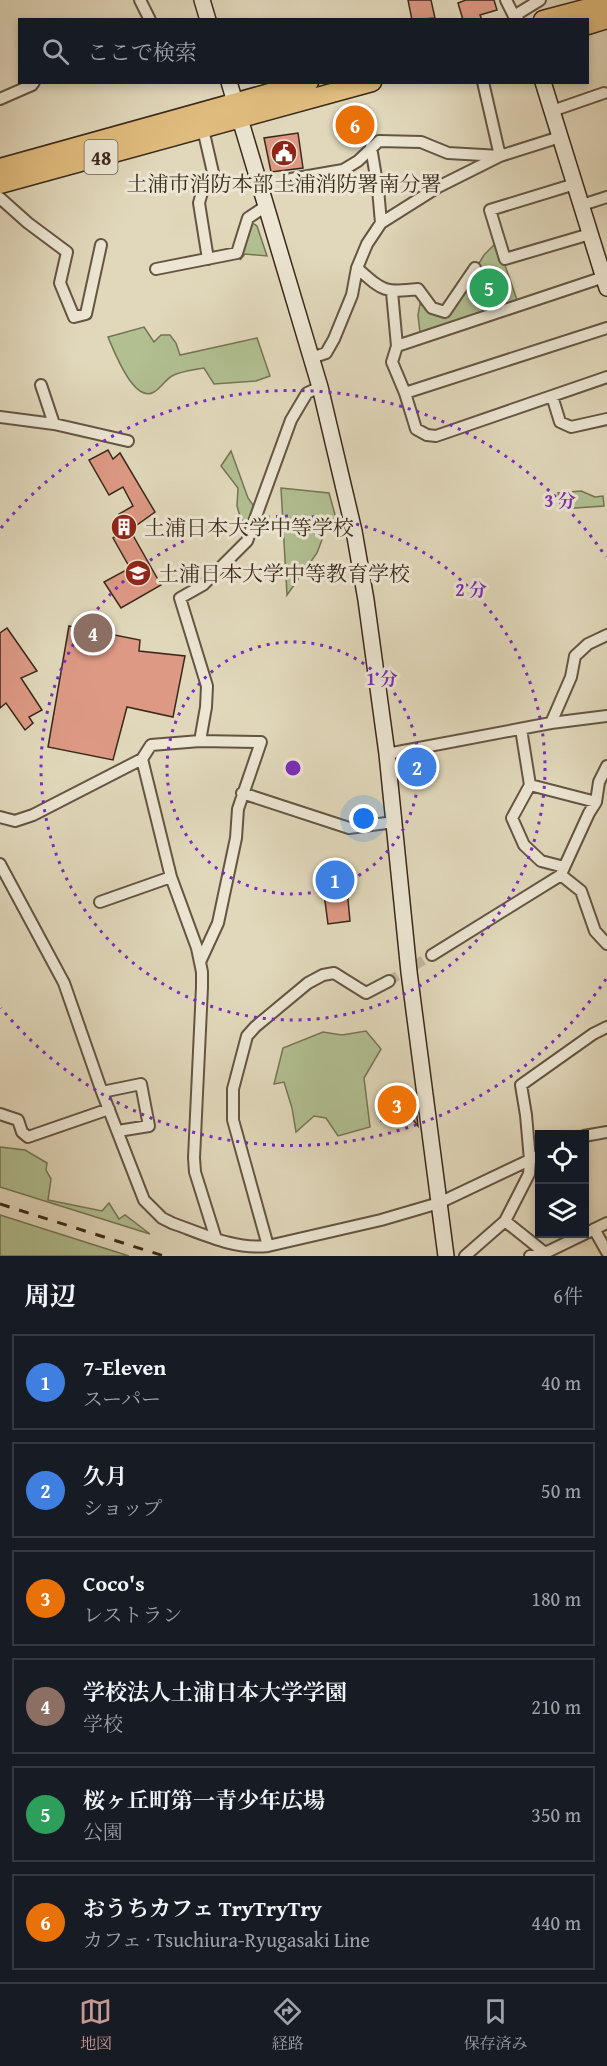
<!DOCTYPE html>
<html lang="ja">
<head>
<meta charset="utf-8">
<style>
  :root { --surface:#171b24; --page:#20242c; --text:#f1f3f6; --muted:#9ea1a6; --line:#363941; --accent:#c59692 }
  body { margin:0; font-family:"Gentium Book Plus","Noto Serif JP",serif; background:var(--page); color:var(--text) }
  .controls { position:absolute; right:18px; bottom:18px; display:grid; overflow:hidden; border-radius:0px; box-shadow:0 3px 9px #0003 }
  .controls button { width:54px; height:54px; display:grid; place-items:center; padding:0; border:0; border-bottom:2px solid var(--line); background:var(--surface); color:var(--text); font:30px sans-serif }
  .you { position:absolute; left:364px; top:819px; width:21px; height:21px; margin:-15px; border:4px solid #fff; border-radius:50%; background:#1a73e8; box-shadow:0 0 0 9px #1a73e833 }
  .badge { display:grid; place-items:center; width:39px; height:39px; border-radius:50%; background:var(--accent); color:#fff; font-size:20px; font-weight:700 }
  .pin { position:absolute; translate:-50% -50%; border:3px solid #fff; box-shadow:0 2px 6px #0006 }
  .list { margin:0; padding:0; list-style:none }
  h2 { display:flex; justify-content:space-between; align-items:center; height:78px; margin:0; padding:0 24px; font-size:26px }
  h2 small { font-size:20px; font-weight:400; color:var(--muted) }
  .list li { display:grid; grid-template-columns:39px 1fr auto; gap:18px; align-items:center; box-sizing:border-box; height:96px; margin:0 12px 12px; padding:0 12px; border:2px solid var(--line); border-radius:0px }
  .list b { display:block; font-size:22px; white-space:nowrap }
  .list p { margin:0; font-size:20px; white-space:nowrap; color:var(--muted) }
  .list em { font-size:20px; font-style:normal; color:var(--muted) }
  .icon { flex:none; width:33px; height:33px; fill:none; stroke:currentColor; stroke-width:2; stroke-linecap:round; stroke-linejoin:round }
  .map { position:relative; flex:none; width:607px; height:1256px; overflow:hidden }
  .search { position:absolute; background:var(--surface); box-shadow:0 3px 9px #0003; left:18px; right:18px; top:18px; height:66px; display:flex; align-items:center; gap:15px; box-sizing:border-box; padding:0 21px; border-radius:0px; color:var(--muted); font-size:22px }
  .sheet { height:726px; background:var(--surface) }
  nav { display:flex; justify-content:space-around; align-items:center; box-sizing:border-box; height:84px; border-top:2px solid var(--line); background:var(--surface); font-size:16px; color:var(--muted) }
  nav a { display:grid; justify-items:center; gap:3px }
  nav .on { color:var(--accent) }
  .map>svg:first-child { display:block }
  .green { fill:#b1bf91; stroke:#767456; stroke-width:1.5 }
  .building { fill:#dd9984; stroke:#3a291b; stroke-width:1.5 }
  .lines { fill:none; stroke-linecap:round; stroke-linejoin:round }
  .street-tunnel { stroke:#c0b59b; stroke-width:10; stroke-dasharray:10 5; stroke-linecap:butt }
  .street-casing { stroke:#645543; stroke-width:14 }
  .secondary-casing { stroke:#3a291b; stroke-width:18 }
  .primary-casing { stroke:#3a291b; stroke-width:21 }
  .street { stroke:#ece6d3; stroke-width:10 }
  .secondary { stroke:#ece6d3; stroke-width:15 }
  .primary { stroke:#e0bc7e; stroke-width:18 }
  .rail { stroke:#3a291b; stroke-width:3; stroke-dasharray:10 10; stroke-linecap:butt }
  .ring { fill:none; stroke:#7b2cbf; stroke-width:3; stroke-dasharray:3 6 }
  .labels { text-anchor:middle; dominant-baseline:central; stroke-width:6; stroke-linejoin:round; paint-order:stroke }
  .shield { fill:#ece6d3; stroke:#6f6252; stroke-width:1.5 }
  .shield-label { font-size:20px; font-weight:bold; fill:#3a291b }
  .poi-label { font-size:21px; fill:#3a291b; stroke:#ece6d3; text-anchor:start }
  .centre { fill:#7b2cbf; stroke:#ece6d3; stroke-width:3 }
  .ring-label { font-size:18px; text-anchor:middle; font-weight:bold; fill:#7b2cbf; stroke:#ece6d3; stroke-width:6; stroke-linejoin:round; paint-order:stroke }
</style>
</head>
<body>
<div class="map">
<svg width="607" height="1256" viewBox="0 0 607 1256">
  <rect width="100%" height="100%" fill="#e1d8bb"/>
  <filter id="stains"><feTurbulence type="fractalNoise" baseFrequency=".00333" numOctaves="4"/><feColorMatrix values="0 0 0 0 .2 0 0 0 0 .09 0 0 0 0 .02 0 0 0 .5 -.17"/></filter>
  <radialGradient id="worn" r=".72"><stop offset=".6" stop-color="#630" stop-opacity="0"/><stop offset="1" stop-color="#630" stop-opacity=".3"/></radialGradient>
  <path class="green" d="M251,222L257,226L267,256L245,254L240,260Z
    M497,242L517,300L420,333L418,315L420,304L435,312L448,314L484,255Z
    M144,327L154,342L161,335H170L176,343L180,355L257,338L270,376L256,381L214,384L204,368C194,370 181,371 172,376C165,380 161,388 154,392C134,404 114,351 108,337Z
    M231,451L248,498L255,508L244,530L237,506L238,488L221,466Z
    M281,488L329,493L339,529H326L317,553L287,595Z
    M581,491L595,497L603,496L604,506L561,509L558,493Z
    M366,1031L381,1049L364,1078L370,1127L338,1136L326,1118L314,1116L296,1132L292,1108L284,1082L274,1084L283,1048L323,1032L342,1035Z
    M0,1147L25,1150L47,1163L46,1170L51,1179L48,1200L102,1211L109,1203L119,1219L125,1215L150,1234L0,1187Z
    M0,1215L129,1256H0Z"/>
  <path class="building" d="M408,0H431L435,18L412,20Z
    M466,0H494L497,10L480,15L482,20H463L458,3Z
    M363,114V133L349,135L346,117Z
    M298,133L303,168L271,172L264,138Z
    M108,450L113,459L120,453L155,512L130,530L161,585L121,608L104,582L130,568L113,538L117,535L113,525L121,519L119,514L133,506L123,487L109,495L89,460Z
    M69,626L140,640L139,651L185,656L173,717L127,707L113,760L48,747Z
    M7,628L37,671L21,678L42,710L29,717L33,723L25,730L6,703L0,708V633Z
    M424,755L427,780H411L408,758Z
    M345,868L350,921L328,924L321,871Z
    M401,1091V1094L414,1092L418,1126L406,1111L405,1120L389,1123L388,1120L381,1121L378,1098L379,1093Z"/>
  <g class="lines">
    <path class="street-tunnel" d="M389,981L432,955"/>
    <defs>
      <path id="street" d="M140,0L150,20
        M506,0L514,16L518,19
        M514,16L540,0
        M0,99L32,85L34,82
        M552,111L604,93
        M203,129L214,177L204,185L199,203L208,259
        M371,147L378,189L381,223
        M291,179L343,170L358,161L379,141L421,142L448,153L500,156L560,137
        M575,184L490,210L505,259L590,234
        M0,198L28,223L67,252L60,283L74,317L86,314L101,245
        M582,205L607,197
        M357,268C383,291 384,293 418,289L432,308L445,312L475,268
        M156,269L237,253L248,218L266,206
        M604,277L397,346L392,362L405,393L416,429L427,435L436,436L607,377
        M392,292L397,346
        M311,358L326,353L334,339L352,295L357,268L367,244L381,223L438,187L500,156L483,82
        M41,385L54,424
        M405,393L607,328
        M552,396L560,422L571,427L607,419
        M0,417L54,424L128,441
        M551,723L571,677L575,656L588,644L607,635
        M521,729L530,785L512,818L524,845L541,861L564,867
        M200,741L206,707L207,686L180,598L203,585L247,541L291,420L307,393L320,387
        M387,754L551,723L607,716
        M142,759L171,877L197,948L202,972V987L194,1158L195,1172L216,1239
        M530,785L596,802
        M242,793L349,828L394,822
        M0,817L15,821L33,815L142,759L151,745L200,741L261,742L238,809L236,838L218,923L200,962
        M0,864L64,983L102,1092L144,1200L162,1218L172,1223C203,1234 235,1250 268,1246L381,1220L439,1203L540,1155
        M562,872L589,813L596,802L599,782L607,766
        M100,902L171,877
        M432,955L561,875L581,891L595,931L607,944
        M102,1092L141,1084L149,1126L118,1131
        M0,1114L18,1120L22,1132L28,1137L109,1109
        M584,1136L607,1132
        M505,1221L545,1253L546,1256
        M594,1229L607,1252
        M268,1246L233,1120V1089L247,1036L255,1027L308,983L323,975L334,973L366,993L389,981
        M465,1256L505,1221L529,1174L530,1160L526,1115L521,1085L593,1034L607,1027
        M530,1256L545,1253L607,1223"/>
      <path id="secondary" d="M202,0L208,20
        M229,82L320,387L354,531L366,600L387,754L409,972L446,1256
        M543,82L607,288"/>
      <path id="primary" d="M543,20L607,3
        M588,25L607,19
        M0,168L309,82
        M0,184L372,82"/>
    </defs>
    <use href="#street" class="street-casing"/>
    <use href="#secondary" class="secondary-casing"/>
    <use href="#primary" class="primary-casing"/>
    <use href="#street" class="street"/>
    <use href="#secondary" class="secondary"/>
    <use href="#primary" class="primary"/>
    <path class="rail" d="M0,1204L164,1256"/>
  </g>
  <g class="ring">
    <circle cx="293" cy="768" r="126"/>
    <circle cx="293" cy="768" r="252"/>
    <path d="M606 979A378 378 0 0 1 1 1008M1 528A378 378 0 0 1 606 557"/>
  </g>
  <defs>
    <symbol id="civic-disc" viewBox="-11 -11 22 22"><circle r="9.5" fill="#8f2418" stroke="#ece6d3"/><path d="M-.6-6.5H3V-4.5H.6V-3L4-1V1h2V6H-6V1h2V-1L-.6-3ZM-1.2 2.5V6h2.4V2.5Z" fill="#fff"/></symbol>
    <symbol id="building-disc" viewBox="-11 -11 22 22"><circle r="9.5" fill="#8f2418" stroke="#ece6d3"/><path d="M-4-6H4V6H1V3H-1V6H-4ZM-2.5-4.3h1.7v1.8h-1.7ZM.8-4.3h1.7v1.8H.8ZM-2.5-1h1.7V.8h-1.7ZM.8-1h1.7V.8H.8Z" fill="#fff"/></symbol>
    <symbol id="school-disc" viewBox="-11 -11 22 22"><circle r="9.5" fill="#8f2418" stroke="#ece6d3"/><path d="M0-5L7-2L0 1L-7-2ZM-4 1L0 2.5L4 1V4Q0 6-4 4Z" fill="#fff"/></symbol>
  </defs>
  <g fill-rule="evenodd">
    <use href="#civic-disc" x="269" y="138" width="30" height="30"/>
    <use href="#building-disc" x="109" y="512" width="30" height="30"/>
    <use href="#school-disc" x="123" y="558" width="30" height="30"/>
  </g>
  <g class="labels">
    <rect class="shield" x="84.5" y="140" width="33" height="34" rx="4.5"/>
    <g class="shield-label">
      <text x="101" y="157">48</text>
    </g>
    <g class="poi-label">
      <text x="284" y="183" text-anchor="middle">土浦市消防本部土浦消防署南分署</text>
      <text x="144" y="527">土浦日本大学中等学校</text>
      <text x="158" y="573">土浦日本大学中等教育学校</text>
    </g>
  </g>
  <circle cx="293" cy="768" r="9" class="centre"/>
  <g class="ring-label">
    <text x="560" y="507">3 分</text>
    <text x="471" y="596">2 分</text>
    <text x="382" y="685">1 分</text>
  </g>
  <rect width="100%" height="100%" filter="url(#stains)"/>
  <rect width="100%" height="100%" fill="url(#worn)"/>
</svg>
<div class="controls">
<button><svg class="icon" aria-label="locate" viewBox="0 0 24 24"><circle cx="12" cy="12" r="6"/><path d="M12 2v4M12 18v4M2 12h4M18 12h4"/></svg></button>
<button><svg class="icon" aria-label="layers" viewBox="0 0 24 24"><path d="M12 4l9 5-9 5-9-5zM3 14l9 5 9-5"/></svg></button>
</div>
<div class="you"></div>
<div class="pin badge" style="left:335px;top:880px;background:#3f7fe0">1</div>
<div class="pin badge" style="left:417px;top:767px;background:#3f7fe0">2</div>
<div class="pin badge" style="left:397px;top:1105px;background:#e8710a">3</div>
<div class="pin badge" style="left:93px;top:633px;background:#8d6e63">4</div>
<div class="pin badge" style="left:489px;top:288px;background:#2e9e5b">5</div>
<div class="pin badge" style="left:355px;top:125px;background:#e8710a">6</div>
<div class="search"><svg class="icon" aria-label="search" viewBox="0 0 24 24"><circle cx="10" cy="10" r="6"/><path d="M15 15l6 6"/></svg>ここで検索</div>
</div>
<section class="sheet">
<h2>周辺<small>6件</small></h2>
<ul class="list">
<li><span class="badge" style="background:#3f7fe0">1</span><div><b>7-Eleven</b><p>スーパー</p></div><em>40 m</em></li>
<li><span class="badge" style="background:#3f7fe0">2</span><div><b>久月</b><p>ショップ</p></div><em>50 m</em></li>
<li><span class="badge" style="background:#e8710a">3</span><div><b>Coco's</b><p>レストラン</p></div><em>180 m</em></li>
<li><span class="badge" style="background:#8d6e63">4</span><div><b>学校法人土浦日本大学学園</b><p>学校</p></div><em>210 m</em></li>
<li><span class="badge" style="background:#2e9e5b">5</span><div><b>桜ヶ丘町第一青少年広場</b><p>公園</p></div><em>350 m</em></li>
<li><span class="badge" style="background:#e8710a">6</span><div><b>おうちカフェ TryTryTry</b><p>カフェ · Tsuchiura-Ryugasaki Line</p></div><em>440 m</em></li>
</ul>
</section>
<nav>
<a class="on"><svg class="icon" aria-label="map" viewBox="0 0 24 24"><path d="M3 6l6-2 6 2 6-2v14l-6 2-6-2-6 2zM9 4v14M15 6v14"/></svg>地図</a>
<a><svg class="icon" aria-label="directions" viewBox="0 0 24 24"><path d="M12 3l9 9-9 9-9-9zM9 14v-3h6M13 9l2 2-2 2"/></svg>経路</a>
<a><svg class="icon" aria-label="saved" viewBox="0 0 24 24"><path d="M7 4h10v16l-5-4-5 4z"/></svg>保存済み</a>
</nav>
</body>
</html>
